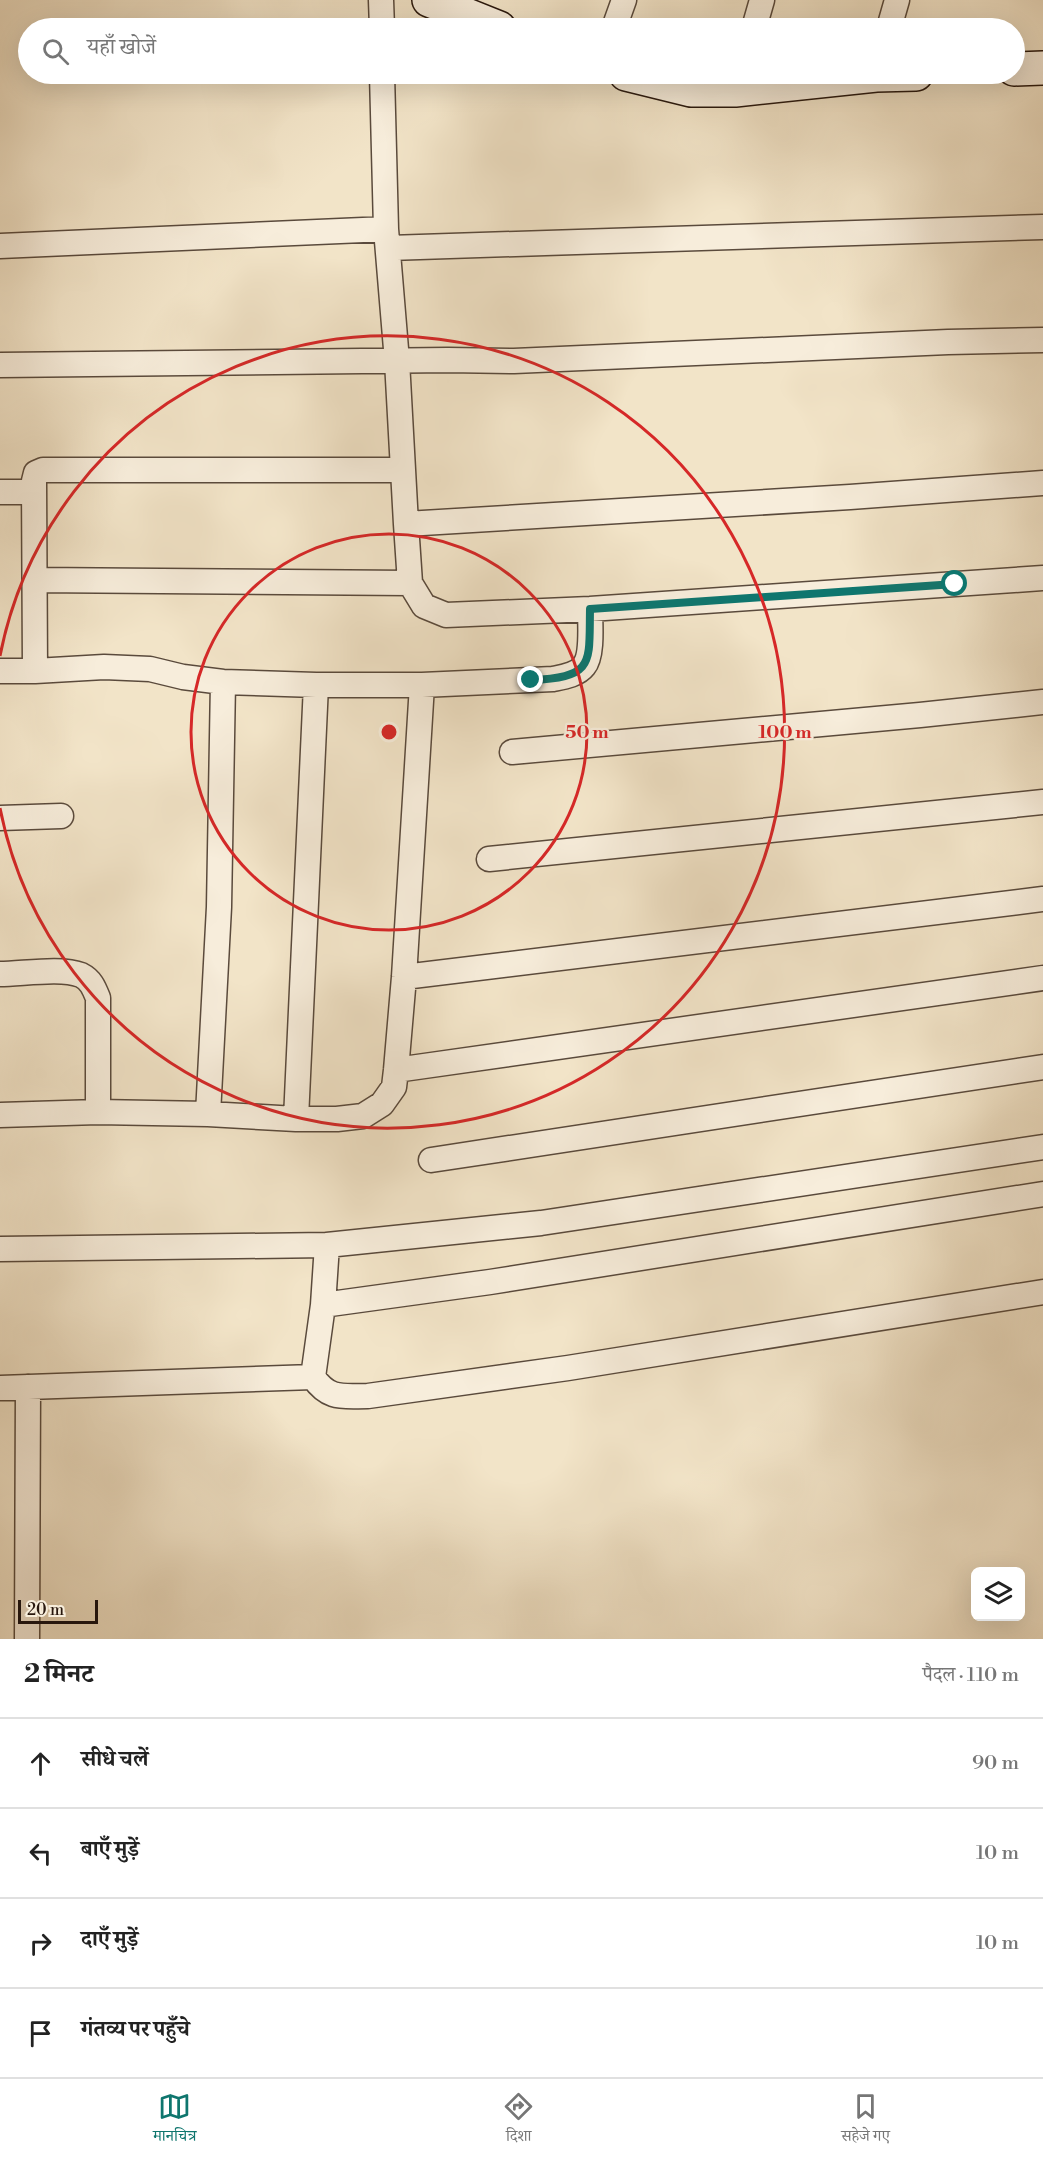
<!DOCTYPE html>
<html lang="hi">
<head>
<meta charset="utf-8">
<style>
  :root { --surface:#fff; --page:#f6f6f6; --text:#222; --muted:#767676; --line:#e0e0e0; --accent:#0f766e }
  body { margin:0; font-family:"Libre Bodoni","Noto Serif Devanagari",serif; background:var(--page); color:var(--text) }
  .controls { position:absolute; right:18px; bottom:18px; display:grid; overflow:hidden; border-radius:9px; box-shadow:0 6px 24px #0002 }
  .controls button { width:54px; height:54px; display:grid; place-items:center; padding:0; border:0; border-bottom:2px solid var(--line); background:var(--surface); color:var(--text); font:30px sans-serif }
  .scale { position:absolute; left:18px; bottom:15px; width:80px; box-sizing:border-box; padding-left:6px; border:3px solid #28170d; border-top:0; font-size:16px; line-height:21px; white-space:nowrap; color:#28170d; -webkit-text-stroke:4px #f7eddb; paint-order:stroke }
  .stop { position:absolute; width:18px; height:18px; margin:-14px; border:4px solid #0f766e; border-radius:50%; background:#fff }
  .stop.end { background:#0f766e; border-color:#fff; box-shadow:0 2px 6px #0008 }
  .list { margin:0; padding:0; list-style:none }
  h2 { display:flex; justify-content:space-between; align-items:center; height:78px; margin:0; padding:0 24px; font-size:26px }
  h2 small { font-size:20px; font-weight:400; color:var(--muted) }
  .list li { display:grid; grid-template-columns:39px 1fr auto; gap:18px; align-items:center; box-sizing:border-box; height:90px; padding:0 24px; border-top:2px solid var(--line) }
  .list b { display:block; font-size:22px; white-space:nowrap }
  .list em { font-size:20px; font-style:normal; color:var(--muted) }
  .icon { flex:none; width:33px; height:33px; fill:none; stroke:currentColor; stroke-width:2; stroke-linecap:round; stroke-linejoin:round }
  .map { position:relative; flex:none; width:1043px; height:1639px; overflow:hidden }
  .search { position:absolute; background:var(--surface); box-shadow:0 6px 24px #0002; left:18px; right:18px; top:18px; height:66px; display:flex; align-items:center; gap:15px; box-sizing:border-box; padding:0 21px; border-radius:33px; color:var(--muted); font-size:22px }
  .sheet { height:438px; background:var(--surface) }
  nav { display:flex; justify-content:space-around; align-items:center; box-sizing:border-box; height:84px; border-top:2px solid var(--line); background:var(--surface); font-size:16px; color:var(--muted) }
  nav a { display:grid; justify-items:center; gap:3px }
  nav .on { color:var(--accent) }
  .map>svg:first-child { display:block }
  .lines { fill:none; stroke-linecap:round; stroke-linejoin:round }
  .street-casing { stroke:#5a4a3c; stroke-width:27 }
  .secondary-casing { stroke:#28170d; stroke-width:36 }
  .street { stroke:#f7eddb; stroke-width:24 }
  .secondary { stroke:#f7eddb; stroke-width:33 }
  .route { stroke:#0f766e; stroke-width:8 }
  .ring { fill:none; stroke:#d62828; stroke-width:3 }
  .centre { fill:#d62828; stroke:#f7eddb; stroke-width:3 }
  .ring-label { font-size:18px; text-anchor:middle; font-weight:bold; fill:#d62828; stroke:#f7eddb; stroke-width:4.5; stroke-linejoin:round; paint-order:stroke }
</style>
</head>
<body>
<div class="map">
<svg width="1043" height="1639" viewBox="0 0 1043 1639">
  <rect width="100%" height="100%" fill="#f2e4c8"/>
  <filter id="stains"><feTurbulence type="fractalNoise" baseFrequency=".00333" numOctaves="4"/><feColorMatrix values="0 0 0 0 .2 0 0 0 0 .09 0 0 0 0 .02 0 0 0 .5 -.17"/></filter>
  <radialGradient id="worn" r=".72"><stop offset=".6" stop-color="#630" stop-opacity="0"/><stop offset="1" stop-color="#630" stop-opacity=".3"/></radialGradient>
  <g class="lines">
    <defs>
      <path id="street" d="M381,0L382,28
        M614,28L624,0
        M754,28L762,0
        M889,28L897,0
        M382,74L386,229L397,361L406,524L850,497L1043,483
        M0,246L386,229
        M389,248L1043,227
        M0,365L448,360L514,361L948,342L1043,340
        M0,492H34
        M406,524L410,583L424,606L446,615L590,609L1043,578
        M35,580L410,583
        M0,671H35L34,481L36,473L43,470H403
        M35,671L104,667L150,669L183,677L223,682L316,685H422L553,679C563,677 577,675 584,666C593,655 590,623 590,609
        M512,752L920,715L1043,702
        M0,818L61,816
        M489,859L1043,802
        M0,974C22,974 61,967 81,975C91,980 94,988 98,998V1112
        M404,977L1043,899
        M396,1070L1043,978
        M208,1114L219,907L223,682
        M0,1115L98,1112L208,1114L296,1119H337L363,1116L382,1104L394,1087L396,1070L404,977L422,685
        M296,1119L316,685
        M431,1160L1043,1067
        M327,1245L541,1223L1043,1147
        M0,1249L327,1245L323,1305L313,1377
        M323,1305L490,1282L1043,1194
        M0,1388L313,1377C329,1400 342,1396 368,1396L568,1368L1043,1292
        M27,1639L28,1387"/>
      <path id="secondary" d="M429,0L499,28
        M1014,69L1043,68
        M626,74L691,90H735L876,75L916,74"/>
    </defs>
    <use href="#street" class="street-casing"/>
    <use href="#secondary" class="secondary-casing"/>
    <use href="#street" class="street"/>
    <use href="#secondary" class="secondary"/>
  </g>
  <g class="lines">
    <path class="route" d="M531,680C595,677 589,664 590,609L955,584"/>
  </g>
  <g class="ring">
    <circle cx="389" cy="732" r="198"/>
    <path d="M0 656A396 396 0 1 1 0 808"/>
  </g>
  <circle cx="389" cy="732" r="9" class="centre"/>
  <g class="ring-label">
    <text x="587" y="738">50 m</text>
    <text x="785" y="738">100 m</text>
  </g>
  <rect width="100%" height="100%" filter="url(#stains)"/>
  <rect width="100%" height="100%" fill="url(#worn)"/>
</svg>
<div class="controls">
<button><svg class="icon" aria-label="layers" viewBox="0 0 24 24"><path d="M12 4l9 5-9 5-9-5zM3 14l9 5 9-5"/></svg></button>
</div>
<div class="scale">20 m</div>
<div class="stop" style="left:955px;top:584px"></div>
<div class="stop end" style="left:531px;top:680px"></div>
<div class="search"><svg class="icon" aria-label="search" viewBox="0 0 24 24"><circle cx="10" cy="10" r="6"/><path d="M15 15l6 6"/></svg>यहाँ खोजें</div>
</div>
<section class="sheet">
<h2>2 मिनट<small>पैदल · 110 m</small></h2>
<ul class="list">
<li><svg class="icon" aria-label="ahead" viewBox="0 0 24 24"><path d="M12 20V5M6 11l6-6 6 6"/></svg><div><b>सीधे चलें</b></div><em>90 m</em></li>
<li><svg class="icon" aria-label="left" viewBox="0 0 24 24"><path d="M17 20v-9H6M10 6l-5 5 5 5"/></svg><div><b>बाएँ मुड़ें</b></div><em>10 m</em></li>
<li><svg class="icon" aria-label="right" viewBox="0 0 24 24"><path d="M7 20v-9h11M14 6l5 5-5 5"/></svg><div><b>दाएँ मुड़ें</b></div><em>10 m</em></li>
<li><svg class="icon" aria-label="arrive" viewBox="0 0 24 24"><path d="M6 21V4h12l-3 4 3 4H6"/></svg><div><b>गंतव्य पर पहुँचे</b></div></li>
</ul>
</section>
<nav>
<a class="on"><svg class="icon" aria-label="map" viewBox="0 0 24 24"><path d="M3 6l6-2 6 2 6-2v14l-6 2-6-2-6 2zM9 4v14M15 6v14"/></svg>मानचित्र</a>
<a><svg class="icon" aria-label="directions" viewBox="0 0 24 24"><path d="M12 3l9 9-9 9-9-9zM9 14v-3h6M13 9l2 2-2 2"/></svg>दिशा</a>
<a><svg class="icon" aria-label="saved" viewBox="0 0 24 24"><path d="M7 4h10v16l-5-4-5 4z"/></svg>सहेजे गए</a>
</nav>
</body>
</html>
